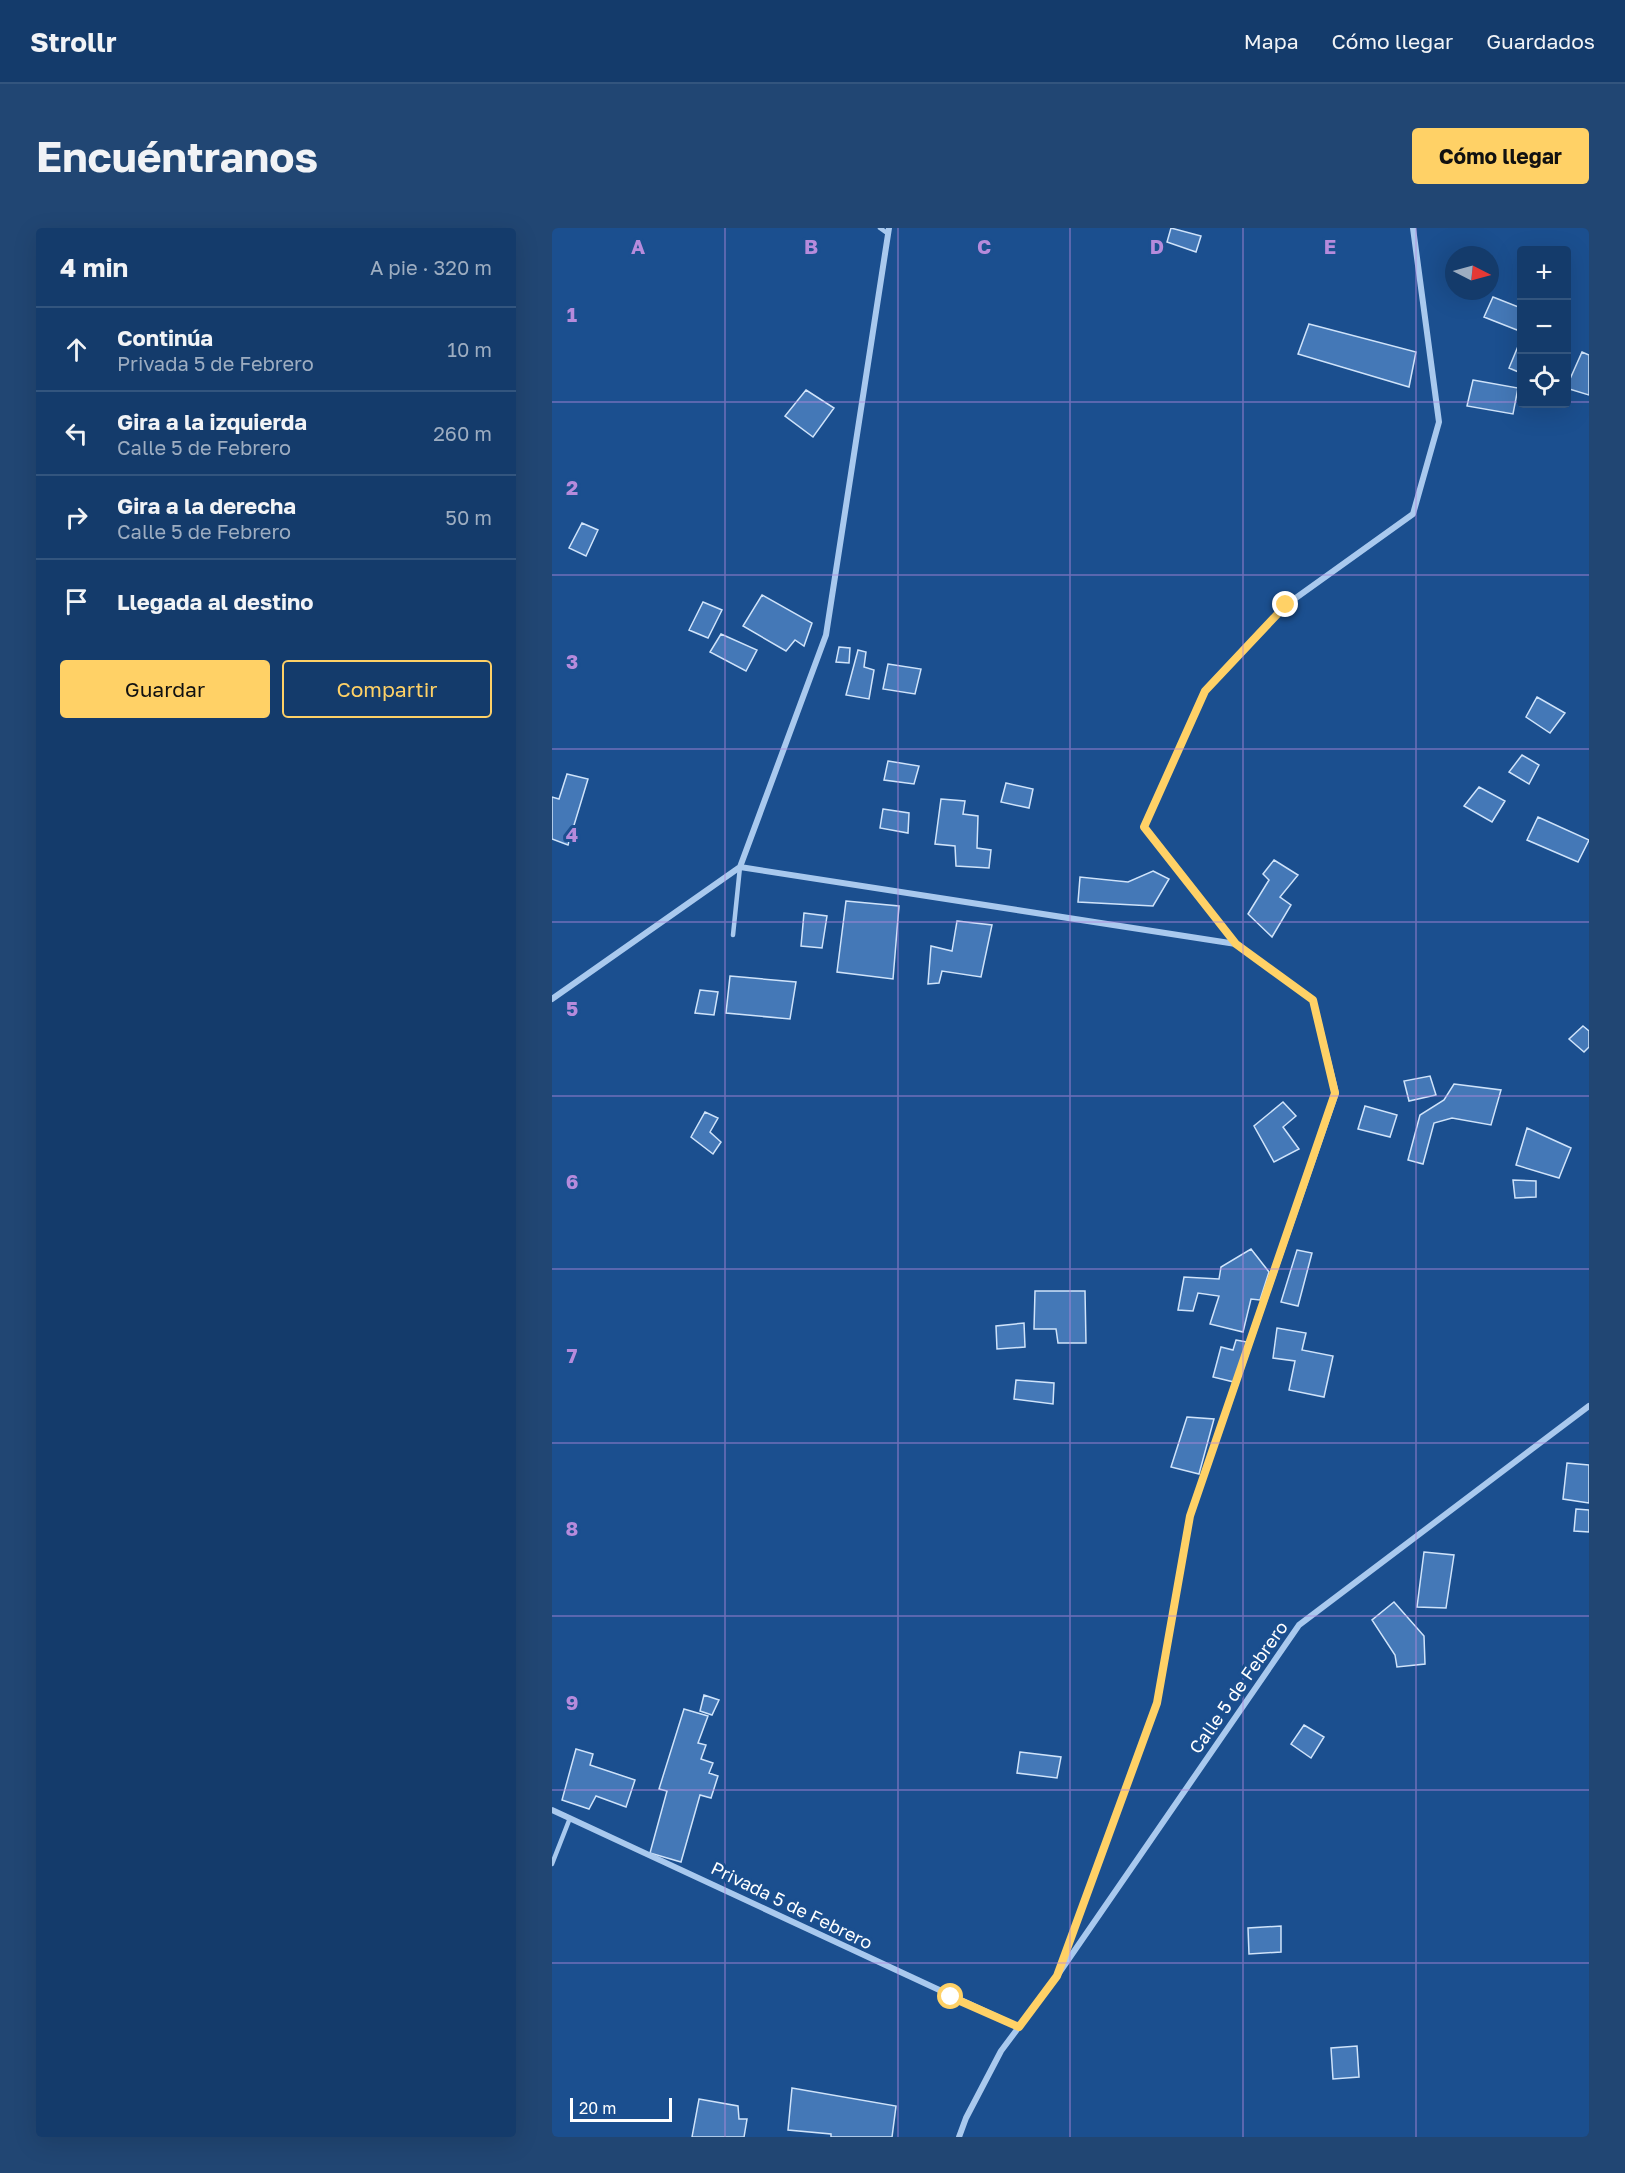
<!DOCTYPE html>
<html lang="es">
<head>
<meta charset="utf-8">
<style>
  :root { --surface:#143b6b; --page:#214673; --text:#f1f3f6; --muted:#9dadc1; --line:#33557e; --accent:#ffd166 }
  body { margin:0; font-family:"Golos Text",sans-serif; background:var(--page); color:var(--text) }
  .controls { position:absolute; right:18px; top:18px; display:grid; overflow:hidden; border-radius:6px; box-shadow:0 6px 24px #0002 }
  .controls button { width:54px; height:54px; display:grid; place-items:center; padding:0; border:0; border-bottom:2px solid var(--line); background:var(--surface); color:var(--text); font:30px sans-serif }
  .compass { position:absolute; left:893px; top:18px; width:54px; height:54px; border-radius:50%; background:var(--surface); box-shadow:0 6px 24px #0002; rotate:96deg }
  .scale { position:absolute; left:18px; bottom:15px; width:102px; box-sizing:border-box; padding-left:6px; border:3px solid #fff; border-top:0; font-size:16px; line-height:21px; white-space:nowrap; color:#fff; -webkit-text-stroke:4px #1b4f8f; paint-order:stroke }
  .stop { position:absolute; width:18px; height:18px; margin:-14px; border:4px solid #ffd166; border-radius:50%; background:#fff }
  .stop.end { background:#ffd166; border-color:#fff; box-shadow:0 2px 6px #0008 }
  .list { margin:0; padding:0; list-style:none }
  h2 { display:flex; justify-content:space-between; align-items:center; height:78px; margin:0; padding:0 24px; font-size:26px }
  h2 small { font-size:20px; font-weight:400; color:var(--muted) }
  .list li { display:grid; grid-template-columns:39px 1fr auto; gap:18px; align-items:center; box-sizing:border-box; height:84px; padding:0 24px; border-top:2px solid var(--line) }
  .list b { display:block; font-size:22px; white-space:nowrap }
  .list p { margin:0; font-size:20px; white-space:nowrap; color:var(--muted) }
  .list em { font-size:20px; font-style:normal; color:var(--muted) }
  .actions { display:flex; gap:12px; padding:18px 24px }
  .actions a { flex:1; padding:14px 0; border:2px solid var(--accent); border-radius:6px; text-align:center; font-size:21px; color:var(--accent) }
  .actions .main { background:var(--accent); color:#111 }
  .icon { flex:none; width:33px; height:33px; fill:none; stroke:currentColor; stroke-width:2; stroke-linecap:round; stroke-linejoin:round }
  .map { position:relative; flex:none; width:1037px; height:1909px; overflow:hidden; border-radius:6px }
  header { display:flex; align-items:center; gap:36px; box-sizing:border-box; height:84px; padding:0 30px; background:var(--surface); border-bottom:2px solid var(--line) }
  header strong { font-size:28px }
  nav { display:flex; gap:33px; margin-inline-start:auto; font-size:21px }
  .intro { display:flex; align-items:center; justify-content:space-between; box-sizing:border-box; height:144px; padding:0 36px }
  h1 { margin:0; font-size:42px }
  .button { padding:15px 27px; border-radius:6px; background:var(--accent); color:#111; font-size:21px; font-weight:700 }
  main { display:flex; gap:36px; padding:0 36px }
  aside { flex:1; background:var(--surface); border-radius:6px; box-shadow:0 6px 24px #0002 }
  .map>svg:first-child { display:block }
  .building { fill:#4478b7; stroke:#cfe3fa; stroke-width:1.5 }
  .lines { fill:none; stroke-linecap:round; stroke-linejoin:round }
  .service { stroke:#a9c9ee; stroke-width:4.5 }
  .minor { stroke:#a9c9ee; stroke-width:6 }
  .route { stroke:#ffd166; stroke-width:8 }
  .grid { fill:none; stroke:#b68bdc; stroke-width:1.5; stroke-opacity:0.55 }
  .labels { text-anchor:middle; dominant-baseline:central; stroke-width:6; stroke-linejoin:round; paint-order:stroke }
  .street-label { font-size:18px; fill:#fff; stroke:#1b4f8f }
  .grid-label { font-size:20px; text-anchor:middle; font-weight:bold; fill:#b68bdc; stroke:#1b4f8f; stroke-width:6; stroke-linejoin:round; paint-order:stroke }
</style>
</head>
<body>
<header>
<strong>Strollr</strong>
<nav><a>Mapa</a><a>Cómo llegar</a><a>Guardados</a></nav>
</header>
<div class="intro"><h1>Encuéntranos</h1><a class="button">Cómo llegar</a></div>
<main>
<aside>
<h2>4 min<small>A pie · 320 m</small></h2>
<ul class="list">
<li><svg class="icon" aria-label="ahead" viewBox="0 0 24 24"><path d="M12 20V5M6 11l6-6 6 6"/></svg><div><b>Continúa</b><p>Privada 5 de Febrero</p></div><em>10 m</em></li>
<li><svg class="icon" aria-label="left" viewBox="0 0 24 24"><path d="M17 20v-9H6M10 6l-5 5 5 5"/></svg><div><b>Gira a la izquierda</b><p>Calle 5 de Febrero</p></div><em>260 m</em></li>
<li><svg class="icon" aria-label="right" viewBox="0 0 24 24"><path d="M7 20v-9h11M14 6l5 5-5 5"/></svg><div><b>Gira a la derecha</b><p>Calle 5 de Febrero</p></div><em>50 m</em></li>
<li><svg class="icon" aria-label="arrive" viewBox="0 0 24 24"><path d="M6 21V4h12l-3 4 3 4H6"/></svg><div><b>Llegada al destino</b></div></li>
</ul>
<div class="actions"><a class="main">Guardar</a><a>Compartir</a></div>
</aside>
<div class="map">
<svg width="1037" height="1909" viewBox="0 0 1037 1909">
  <rect width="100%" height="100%" fill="#1b4f8f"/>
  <path class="building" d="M619,0L649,8L644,24L615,14Z
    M941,69L969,80V94L965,102L932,89Z
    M757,96L864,124L857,159L746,126Z
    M969,111V145L957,140Z
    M1030,124L1037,127V167L1014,160Z
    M921,152L966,160L961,186L915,178Z
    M254,162L282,180L261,209L233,188Z
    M30,295L46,302L34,328L17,320Z
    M210,367L260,395L252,418L243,412L234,423L191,398Z
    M151,374L170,382L156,410L137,402Z
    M169,406L205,422L194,443L158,424Z
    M287,419L298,420L297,435L284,434Z
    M306,422L314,424L312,439L322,442L317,471L294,467Z
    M336,436L369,441L363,466L331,461Z
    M985,469L1013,485L998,505L974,489Z
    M970,527L987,537L977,556L957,544Z
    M336,533L367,538L362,556L332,552Z
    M15,546L36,551L16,617L0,611V569L7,571Z
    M454,555L481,561L477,580L449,574Z
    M927,559L953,573L940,594L912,578Z
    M389,571L413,573L411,586L426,588L425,620L439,622L437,640L404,638L403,618L383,616Z
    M331,581L357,585L356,605L328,600Z
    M986,589L1037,612L1026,634L975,612Z
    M722,632L746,647L728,669L739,677L720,709L696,686L717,652L711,646Z
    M601,643L617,651L601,678L526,674L528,649L576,654Z
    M294,673L347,678L341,751L285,744Z
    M252,685L275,688L270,720L249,718Z
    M405,693L440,697L429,749L390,743L387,755L376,756L379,718L400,723Z
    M178,748L244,754L238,791L174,785Z
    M148,762L166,764L162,787L143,785Z
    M1031,798L1037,803V819L1032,824L1017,811Z
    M878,848L884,867L857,873L852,853Z
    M902,856L949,862L939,897L900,890L882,895L871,936L856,932L868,887L892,872Z
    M731,874L744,888L731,899L747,921L722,934L702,898Z
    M813,878L845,887L838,909L806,901Z
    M153,884L166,890L158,904L169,914L161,926L139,909Z
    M975,900L1019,920L1007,950L964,937Z
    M961,952L984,953V969L963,970Z
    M699,1021L717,1044L708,1072L699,1071L691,1104L658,1096L667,1068L646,1065L641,1083L626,1082L632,1049L667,1051L669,1039Z
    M745,1022L760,1025L746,1078L729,1074Z
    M483,1063H533L534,1115H506L504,1101H482Z
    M472,1095L473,1119L445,1121L444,1098Z
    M725,1100L754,1105L750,1122L781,1128L772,1169L737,1162L743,1133L721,1130Z
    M684,1112L695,1114L682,1154L661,1149L669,1119L681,1122Z
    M464,1152L502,1155L501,1176L462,1171Z
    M635,1189L662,1191L647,1246L619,1239Z
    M1015,1235L1037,1237V1275L1011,1271Z
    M1024,1281L1037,1282V1304L1022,1303Z
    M872,1324L902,1327L894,1380L865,1379Z
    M842,1374L872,1408L873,1436L845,1439L843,1427L820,1392Z
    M152,1467L167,1472L160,1487L148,1483Z
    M132,1481L156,1488L146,1515L154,1517L149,1531L161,1535L157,1545L166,1548L159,1570L148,1567L129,1634L98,1625L115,1563L107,1561Z
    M752,1497L772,1509L759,1530L739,1516Z
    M24,1521L41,1526L38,1537L83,1552L74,1579L44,1568L37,1581L10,1572Z
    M468,1524L509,1529L505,1550L465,1545Z
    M729,1698V1724L697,1726L696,1700Z
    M805,1818L807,1849L781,1851L779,1820Z
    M240,1860L344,1878L340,1909H279V1906L236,1902Z
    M147,1871L186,1878L187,1891H195L192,1909H140Z"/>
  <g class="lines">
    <path class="service" d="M328,0L335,5
      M181,707L188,639
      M0,1636L18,1590"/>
    <path class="minor" d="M188,639L274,407L337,0
      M0,771L188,639L684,716
      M0,1582L467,1799
      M505,1748L605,1475L638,1288L784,865L761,772L684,716L592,599L653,463L734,377L861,286L887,194L861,0
      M407,1909L414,1890L449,1823L505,1748L747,1397L1037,1178"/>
  </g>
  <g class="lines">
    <path class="route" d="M399,1769L467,1799L505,1748L605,1475L638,1288L783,865L761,772L684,716L592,599L653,463L734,377"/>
  </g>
  <path class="grid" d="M173,0V1909M346,0V1909M518,0V1909M691,0V1909M864,0V1909M0,174H969M1014,174H1037M0,347H1037M0,521H1037M0,694H1037M0,868H1037M0,1041H1037M0,1215H1037M0,1388H1037M0,1562H1037M0,1735H1037"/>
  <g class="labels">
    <g class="street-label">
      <text transform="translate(686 1459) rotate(-55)">Calle 5 de Febrero</text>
      <text transform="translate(240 1677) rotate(26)">Privada 5 de Febrero</text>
    </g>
  </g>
  <g class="grid-label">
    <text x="86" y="26">A</text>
    <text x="259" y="26">B</text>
    <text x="432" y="26">C</text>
    <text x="605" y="26">D</text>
    <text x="778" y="26">E</text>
    <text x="20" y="94">1</text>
    <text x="20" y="267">2</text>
    <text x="20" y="441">3</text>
    <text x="20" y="614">4</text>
    <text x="20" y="788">5</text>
    <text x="20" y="961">6</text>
    <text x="20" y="1135">7</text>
    <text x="20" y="1308">8</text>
    <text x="20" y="1482">9</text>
  </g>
</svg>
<div class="controls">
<button>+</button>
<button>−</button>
<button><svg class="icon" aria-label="locate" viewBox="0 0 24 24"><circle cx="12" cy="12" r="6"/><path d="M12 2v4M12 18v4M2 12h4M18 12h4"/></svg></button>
</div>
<svg class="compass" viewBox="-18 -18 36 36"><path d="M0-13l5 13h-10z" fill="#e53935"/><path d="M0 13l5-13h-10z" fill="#9dadc1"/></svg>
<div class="scale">20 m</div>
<div class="stop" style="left:399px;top:1769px"></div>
<div class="stop end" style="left:734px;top:377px"></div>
</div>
</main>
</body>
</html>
